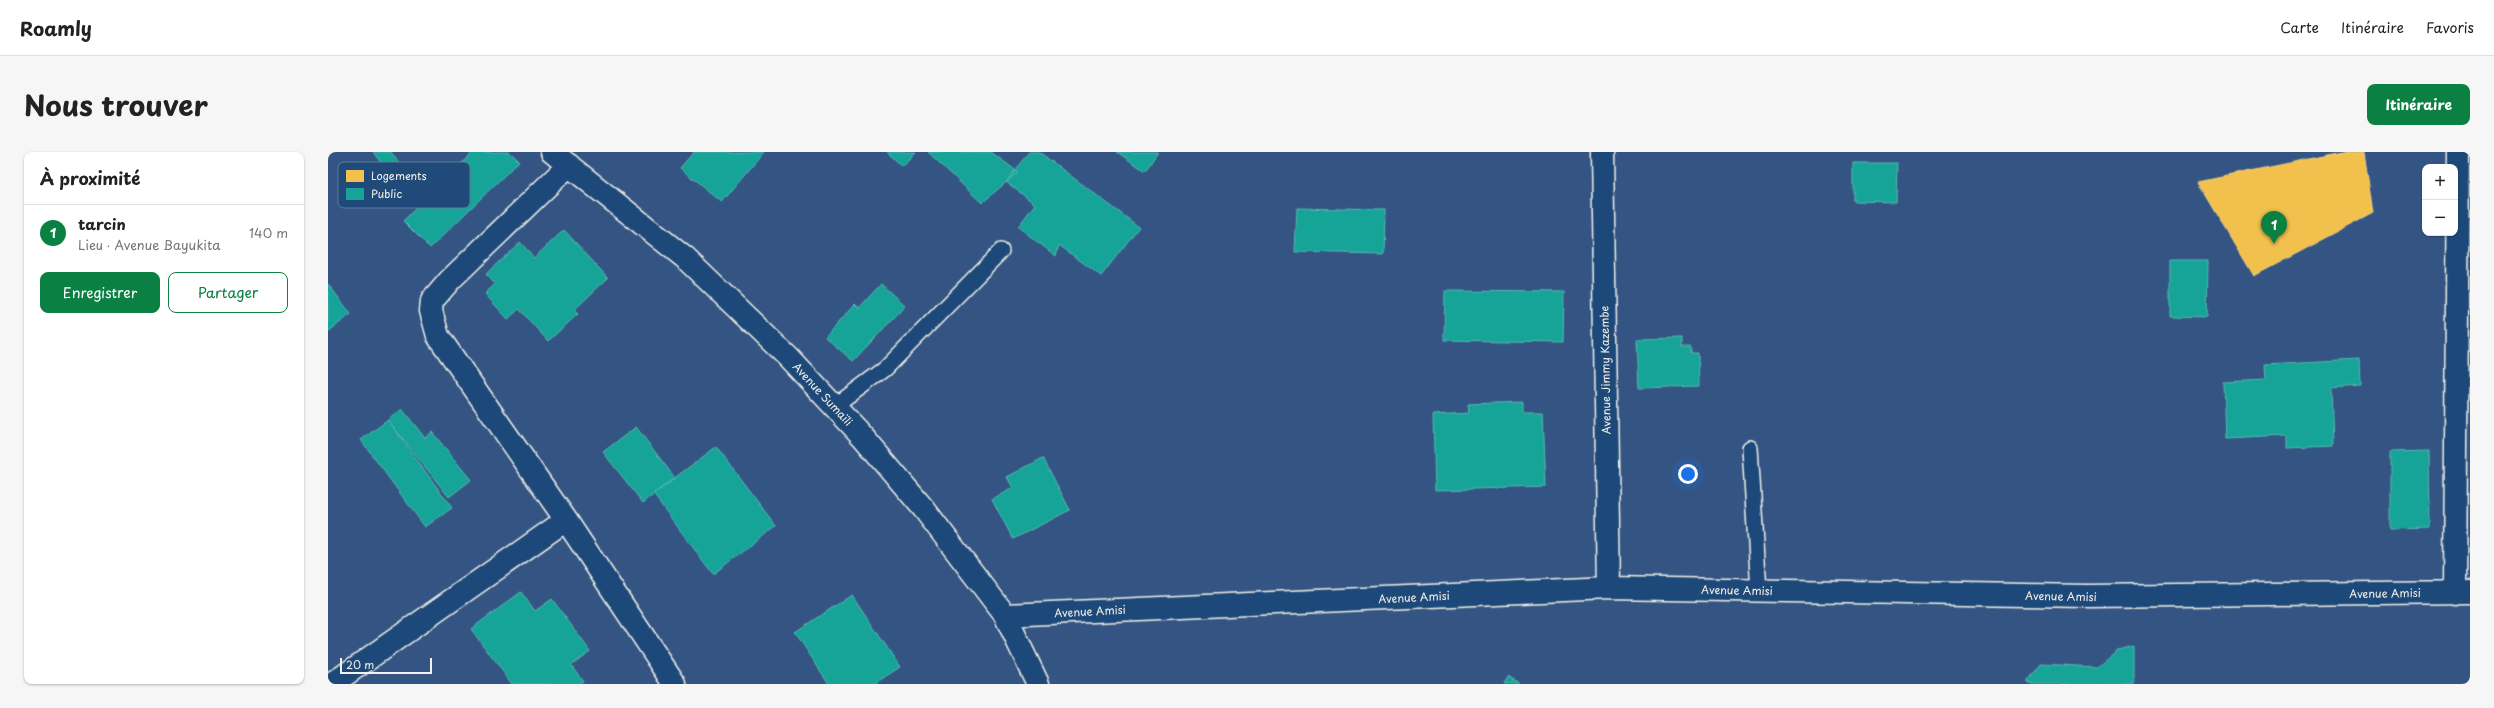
<!DOCTYPE html>
<html lang="fr">
<head>
<meta charset="utf-8">
<style>
  :root { --surface:#fff; --page:#f6f6f6; --text:#222; --muted:#767676; --line:#e0e0e0; --accent:#0b8043 }
  body { margin:0; font-family:"Playpen Sans",sans-serif; background:var(--page); color:var(--text) }
  .controls { position:absolute; right:12px; top:12px; display:grid; overflow:hidden; border-radius:8px; box-shadow:0 1px 3px #0004 }
  .controls button { width:36px; height:36px; display:grid; place-items:center; padding:0; border:0; border-bottom:1px solid var(--line); background:var(--surface); color:var(--text); font:20px sans-serif }
  .scale { position:absolute; left:12px; bottom:10px; width:92px; box-sizing:border-box; padding-left:4px; border:2px solid #f4f1e8; border-top:0; font-size:11px; line-height:14px; white-space:nowrap; color:#f4f1e8; -webkit-text-stroke:3px #1f4a7a; paint-order:stroke }
  .you { position:absolute; left:1360px; top:322px; width:14px; height:14px; margin:-10px; border:3px solid #fff; border-radius:50%; background:#1a73e8; box-shadow:0 0 0 6px #1a73e833 }
  .badge { display:grid; place-items:center; width:26px; height:26px; border-radius:50%; background:var(--accent); color:#fff; font-size:13px; font-weight:700 }
  .pin { position:absolute; translate:-50% -33px; filter:drop-shadow(0 1px 2px #0008) }
  .pin::after { content:''; position:absolute; top:21px; width:14px; height:12px; background:inherit; clip-path:polygon(0 0,100% 0,50% 100%) }
  .list { margin:0; padding:0; list-style:none }
  h2 { display:flex; justify-content:space-between; align-items:center; height:52px; margin:0; padding:0 16px; font-size:17px }
  h2 small { font-size:13px; font-weight:400; color:var(--muted) }
  .list li { display:grid; grid-template-columns:26px 1fr auto; gap:12px; align-items:center; box-sizing:border-box; height:56px; padding:0 16px; border-top:1px solid var(--line) }
  .list b { display:block; font-size:15px; white-space:nowrap }
  .list p { margin:0; font-size:13px; white-space:nowrap; color:var(--muted) }
  .list em { font-size:13px; font-style:normal; color:var(--muted) }
  .actions { display:flex; gap:8px; padding:12px 16px }
  .actions a { flex:1; padding:9px 0; border:1px solid var(--accent); border-radius:8px; text-align:center; font-size:14px; color:var(--accent) }
  .actions .main { background:var(--accent); color:#fff }
  .map { position:relative; flex:none; width:2142px; height:532px; overflow:hidden; border-radius:8px }
  header { display:flex; align-items:center; gap:24px; box-sizing:border-box; height:56px; padding:0 20px; background:var(--surface); border-bottom:1px solid var(--line) }
  header strong { font-size:19px }
  nav { display:flex; gap:22px; margin-inline-start:auto; font-size:14px }
  .intro { display:flex; align-items:center; justify-content:space-between; box-sizing:border-box; height:96px; padding:0 24px }
  h1 { margin:0; font-size:28px }
  .button { padding:10px 18px; border-radius:8px; background:var(--accent); color:#fff; font-size:14px; font-weight:700 }
  main { display:flex; gap:24px; padding:0 24px }
  aside { flex:1; background:var(--surface); border-radius:8px; box-shadow:0 1px 3px #0004 }
  .map>svg:first-child { display:block }
  .homes { fill:#f2c14e; stroke:#f3cf7c }
  .public { fill:#17a398; stroke:#59bab0 }
  .lines { fill:none; stroke-linecap:round; stroke-linejoin:round }
  .service-casing { stroke:#f4f1e8; stroke-width:18 }
  .minor-casing { stroke:#f4f1e8; stroke-width:25 }
  .service { stroke:#1f4a7a; stroke-width:15 }
  .minor { stroke:#1f4a7a; stroke-width:22 }
  .labels { text-anchor:middle; dominant-baseline:central; stroke-width:4; stroke-linejoin:round; paint-order:stroke }
  .street-label { font-size:11px; fill:#f4f1e8; stroke:#1f4a7a }
  .key { fill:#1f4a7a; stroke:#5f7c9b; stroke-width:1 }
  .key-label { font-size:11px; fill:#f4f1e8 }
</style>
</head>
<body>
<header>
<strong>Roamly</strong>
<nav><a>Carte</a><a>Itinéraire</a><a>Favoris</a></nav>
</header>
<div class="intro"><h1>Nous trouver</h1><a class="button">Itinéraire</a></div>
<main>
<aside>
<h2>À proximité<small></small></h2>
<ul class="list">
<li><span class="badge">1</span><div><b>tarcin</b><p>Lieu · Avenue Bayukita</p></div><em>140 m</em></li>
</ul>
<div class="actions"><a class="main">Enregistrer</a><a>Partager</a></div>
</aside>
<div class="map">
<svg width="2142" height="532" viewBox="0 0 2142 532">
  <rect width="100%" height="100%" fill="#345584"/>
  <filter id="ink" filterUnits="userSpaceOnUse"><feTurbulence type="fractalNoise" baseFrequency=".025" numOctaves="2"/><feDisplacementMap in="SourceGraphic" scale="8" xChannelSelector="R" yChannelSelector="G"/><feConvolveMatrix kernelMatrix="1 2 1 2 8 2 1 2 1" color-interpolation-filters="sRGB"/></filter>
  <g filter="url(#ink)">
    <path class="homes" d="M2014,0H2036L2045,61L1926,124L1870,30Z"/>
    <path class="public" d="M45,0H63L81,24L69,32Z
      M145,0H182L191,9L102,96L75,69Z
      M366,0H436L394,50L352,16Z
      M559,0H588L574,14Z
      M600,0H663L690,20L654,51Z
      M701,0H711L811,75L773,124L731,93L728,104L690,75L707,52L678,30Z
      M789,0H830L817,19Z
      M1525,11H1569L1568,50L1525,49Z
      M969,56L1056,58L1055,102L967,100Z
      M236,78L280,126L246,158L250,162L220,189L191,157L180,167L157,142L167,132L158,122L192,90L206,106Z
      M1842,109H1880L1879,165L1842,164Z
      M0,132L23,162L0,180Z
      M553,132L577,154L525,209L497,185L527,152L531,156Z
      M1117,139L1236,140L1235,190L1116,188Z
      M1354,186V195H1363V201H1370L1371,234L1311,236L1309,187Z
      M2031,208L2032,234L2003,236L2005,294L1959,296V284L1897,287L1895,230L1938,228L1937,213Z
      M1194,250V260H1215L1218,335L1107,338L1105,263L1141,261L1140,252Z
      M74,257L97,286L104,280L143,328L121,345L60,268Z
      M60,268L124,356L97,375L33,288Z
      M308,275L347,326L315,351L275,300Z
      M388,295L448,374L385,422L325,342Z
      M2101,299L2102,377L2062,378V300Z
      M715,306L742,358L685,387L664,347L685,336L679,325Z
      M193,440L207,459L224,447L262,499L243,513L255,529L250,532H184L143,477Z
      M524,443L572,515L546,532H501L467,480Z
      M1806,494V532H1700V529L1713,512L1769,515L1790,498Z
      M1180,525L1191,532H1176Z"/>
    <g class="lines">
      <defs>
        <path id="service" d="M507,254L557,217L673,99
          M1422,296L1431,439"/>
        <path id="minor" d="M224,0L357,106L461,206L535,285L596,357L677,463L710,532
          M1274,0L1281,436
          M241,13L122,128L104,149L103,159L110,184L238,368L347,532
          M2127,441L2130,0
          M677,463L1281,436L1759,444L2142,440
          M4,532L238,368"/>
      </defs>
      <use href="#service" class="service-casing"/>
      <use href="#minor" class="minor-casing"/>
      <use href="#service" class="service"/>
      <use href="#minor" class="minor"/>
    </g>
  </g>
  <g class="labels">
    <g class="street-label">
      <text transform="translate(1277 218) rotate(-91)">Avenue Jimmy Kazembe</text>
      <text transform="translate(495 242) rotate(47)">Avenue Sumaïli</text>
      <text transform="translate(1409 438) rotate(1)">Avenue Amisi</text>
      <text transform="translate(2057 441) rotate(-1)">Avenue Amisi</text>
      <text transform="translate(1733 444) rotate(1)">Avenue Amisi</text>
      <text transform="translate(1086 445) rotate(-3)">Avenue Amisi</text>
      <text transform="translate(762 459) rotate(-3)">Avenue Amisi</text>
    </g>
  </g>
  <rect x="10" y="10" width="132" height="46" rx="6" class="key"/>
  <rect x="18" y="18" width="18" height="12" fill="#f2c14e"/>
  <rect x="18" y="36" width="18" height="12" fill="#17a398"/>
  <g class="key-label">
    <text x="43" y="28">Logements</text>
    <text x="43" y="46">Public</text>
  </g>
</svg>
<div class="controls">
<button>+</button>
<button>−</button>
</div>
<div class="scale">20 m</div>
<div class="you"></div>
<div class="pin badge" style="left:1946px;top:92px">1</div>
</div>
</main>
</body>
</html>
